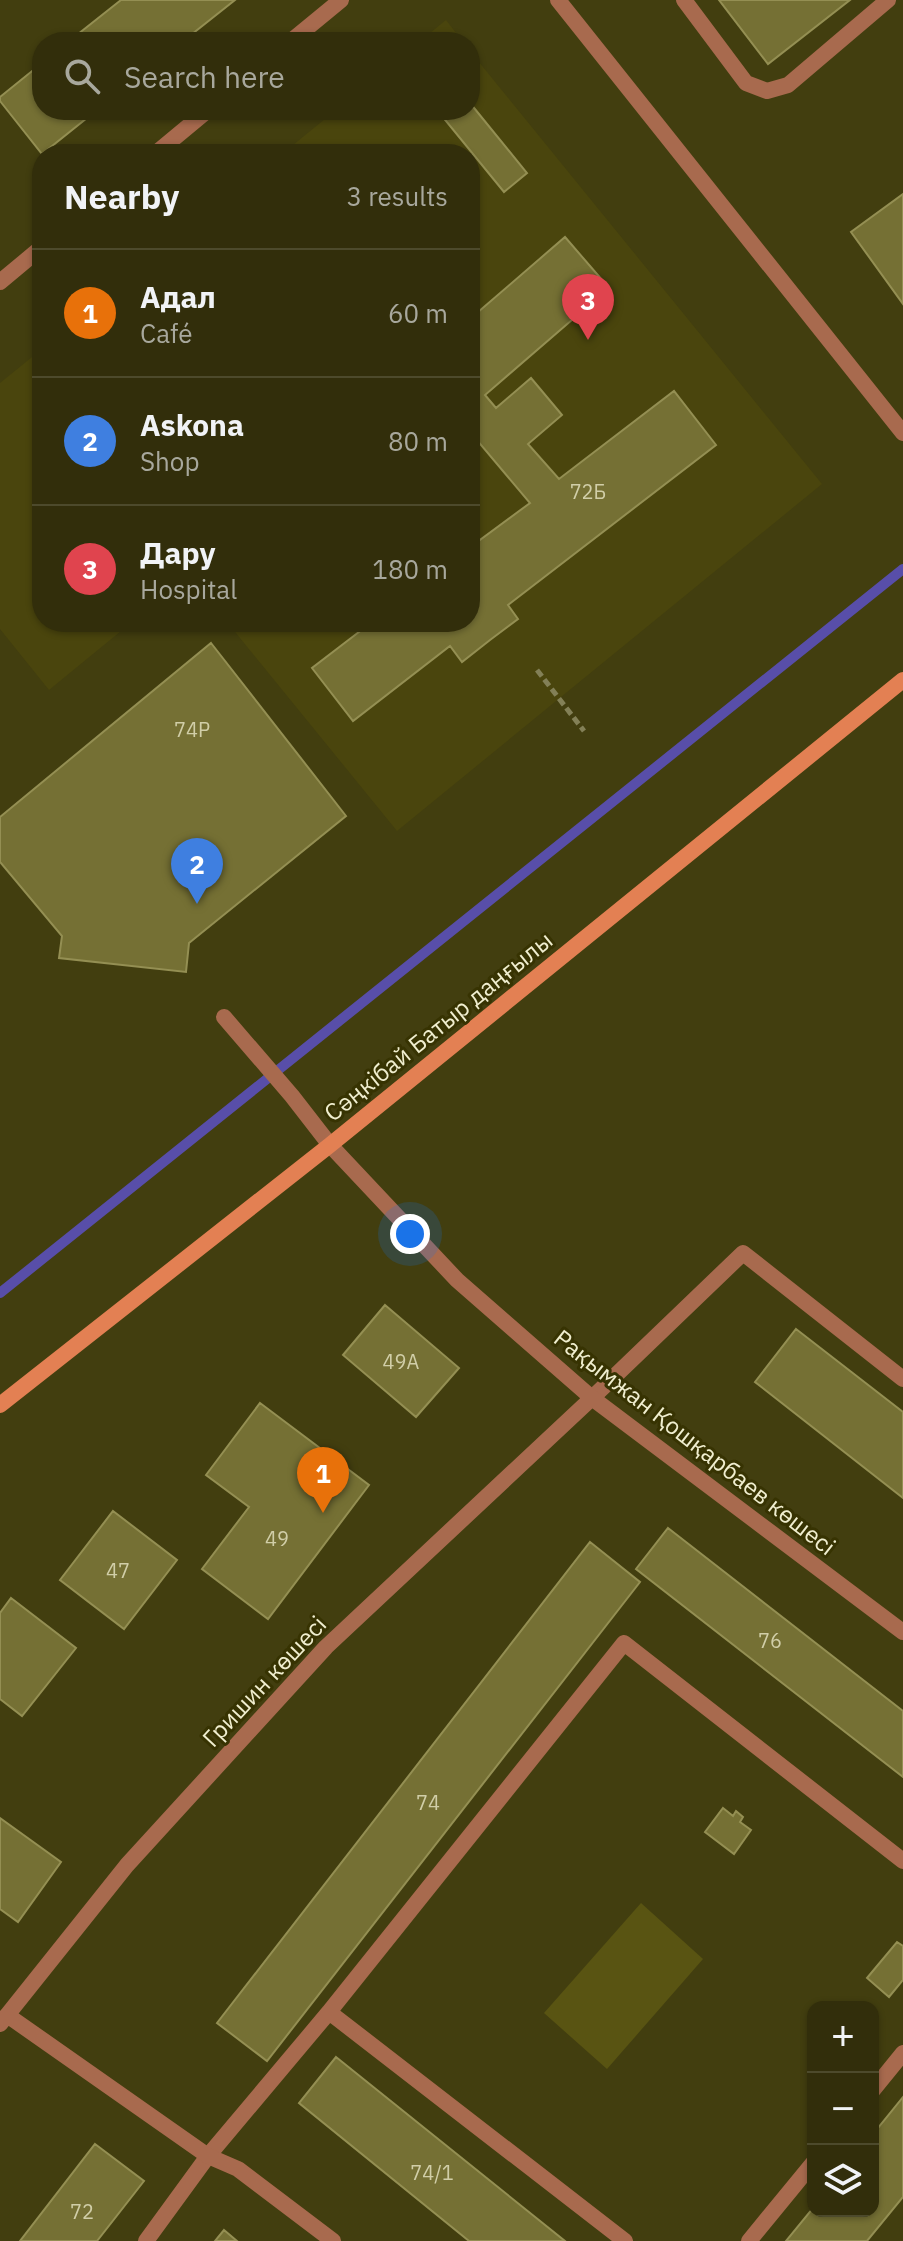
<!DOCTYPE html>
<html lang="en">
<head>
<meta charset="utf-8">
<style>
  :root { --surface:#322e0b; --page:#3d3a19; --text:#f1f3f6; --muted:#a8a89d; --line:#4d4a2c; --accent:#8bbbb9 }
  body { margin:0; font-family:"IBM Plex Sans",sans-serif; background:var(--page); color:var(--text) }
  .controls { position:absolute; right:24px; bottom:24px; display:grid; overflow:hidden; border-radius:16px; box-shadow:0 2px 6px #0004 }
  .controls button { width:72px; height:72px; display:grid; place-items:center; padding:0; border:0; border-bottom:2px solid var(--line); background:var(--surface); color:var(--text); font:40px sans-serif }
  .you { position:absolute; left:410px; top:1234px; width:28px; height:28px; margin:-20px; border:6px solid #fff; border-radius:50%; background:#1a73e8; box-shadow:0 0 0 12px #1a73e833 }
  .badge { display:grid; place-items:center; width:52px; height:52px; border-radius:50%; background:var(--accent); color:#fff; font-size:26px; font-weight:700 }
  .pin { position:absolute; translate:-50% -66px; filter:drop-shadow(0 2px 4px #0008) }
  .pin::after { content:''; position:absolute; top:42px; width:28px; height:24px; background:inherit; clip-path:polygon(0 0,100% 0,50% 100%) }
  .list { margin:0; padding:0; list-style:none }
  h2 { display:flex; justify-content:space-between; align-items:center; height:104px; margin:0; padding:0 32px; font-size:34px }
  h2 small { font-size:26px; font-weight:400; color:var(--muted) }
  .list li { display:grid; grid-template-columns:52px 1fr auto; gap:24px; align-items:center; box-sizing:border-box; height:128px; padding:0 32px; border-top:2px solid var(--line) }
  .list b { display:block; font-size:30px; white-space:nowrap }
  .list p { margin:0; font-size:26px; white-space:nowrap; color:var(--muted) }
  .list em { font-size:26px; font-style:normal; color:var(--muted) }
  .icon { flex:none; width:44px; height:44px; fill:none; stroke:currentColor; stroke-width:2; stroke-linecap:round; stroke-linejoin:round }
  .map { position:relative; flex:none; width:903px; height:2241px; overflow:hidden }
  .search { position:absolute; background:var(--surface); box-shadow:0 2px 6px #0004; left:32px; top:32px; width:448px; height:88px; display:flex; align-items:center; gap:20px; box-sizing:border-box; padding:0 28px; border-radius:32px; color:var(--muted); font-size:30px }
  .panel { position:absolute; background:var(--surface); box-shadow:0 2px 6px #0004; left:32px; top:144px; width:448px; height:488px; border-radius:32px }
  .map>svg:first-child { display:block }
  .built { fill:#4a450d }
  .green { fill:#595412 }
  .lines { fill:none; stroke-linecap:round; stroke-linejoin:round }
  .stream { stroke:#584ea9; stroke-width:10 }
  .building { fill:#757034; stroke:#948f53; stroke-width:2 }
  .path { stroke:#838057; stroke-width:5; stroke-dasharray:8 4; stroke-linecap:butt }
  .lane { stroke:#a86a4e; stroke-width:16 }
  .street { stroke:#a86a4e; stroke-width:16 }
  .secondary { stroke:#e38053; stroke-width:16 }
  .labels { text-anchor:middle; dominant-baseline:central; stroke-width:6; stroke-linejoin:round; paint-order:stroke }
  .number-label { font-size:20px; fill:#d1cea8 }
  .street-label { font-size:24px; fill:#f0eecf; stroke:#373302 }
</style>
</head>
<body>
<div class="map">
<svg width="903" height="2241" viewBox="0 0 903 2241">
  <rect width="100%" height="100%" fill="#423e0f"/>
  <path class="built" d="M446,20L463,42H419Z
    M470,51L822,484L397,831L227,622H470V154H282L336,110H470Z
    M42,349V622H132L49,690L0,629V383Z"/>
  <path class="green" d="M641,1903L703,1959L607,2069L544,2013Z"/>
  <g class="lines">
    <path class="stream" d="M0,1293L903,569"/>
  </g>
  <path class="building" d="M121,0H235L182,42H68Z
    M719,0H850L768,64Z
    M42,63V110H97L42,154L0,101V97Z
    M470,103L527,173L504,192L437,110H470Z
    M903,194V304L851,232Z
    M565,237L609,288L485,395L496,408L531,378L562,415L528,444L559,479L674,391L716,445L508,605L518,619L490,640L462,662L450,646L353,721L312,668L372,622H470V541L473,545L530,503L470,432V319Z
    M211,643L346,816L189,943L186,972L59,958L62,936L0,862V817Z
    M385,1305L459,1368L416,1417L343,1355Z
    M796,1329L903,1412V1498L755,1382Z
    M260,1403L369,1485L268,1619L202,1569L249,1507L206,1475Z
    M113,1511L177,1560L124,1629L60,1580Z
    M668,1528L903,1711V1777L636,1569Z
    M590,1542L640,1582L267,2061L217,2023Z
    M11,1598L76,1648L22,1716L0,1699V1613Z
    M723,1808L733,1816L736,1811L743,1817L740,1822L751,1830L734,1854L705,1832Z
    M0,1818L61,1862L18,1922L0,1909Z
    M897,1942L903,1946V1980L889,1997L867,1978Z
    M336,2057L565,2241H469L299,2103Z
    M903,2097V2197L867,2241H786L813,2208V2211H873V2134Z
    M95,2144L144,2181L97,2241H20Z
    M224,2230L237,2241H215Z"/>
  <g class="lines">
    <path class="path" d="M537,670L584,731"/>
    <path class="lane" d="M558,0L903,433
      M684,0L746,83L767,91L788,85L888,0
      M290,42L341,0
      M155,154L208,110
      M0,282L42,247
      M224,1017L292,1096L330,1145
      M592,1398L743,1253L903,1379
      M329,2012L625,2241
      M873,2090L903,2053
      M146,2241L208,2156L329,2012L624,1643L903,1861
      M749,2241L813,2163"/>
    <path class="street" d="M330,1145L457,1280L592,1398L903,1632
      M7,2015L208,2156L238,2169L333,2241
      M0,2024L127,1865L326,1647L592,1398"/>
    <path class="secondary" d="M0,1405L330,1145L903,680"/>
  </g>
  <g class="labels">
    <g class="number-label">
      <text x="588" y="491">72Б</text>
      <text x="192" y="729">74Р</text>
      <text x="401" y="1361">49А</text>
      <text x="277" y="1538">49</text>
      <text x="118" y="1570">47</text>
      <text x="770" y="1640">76</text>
      <text x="428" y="1802">74</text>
      <text x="432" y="2172">74/1</text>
      <text x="82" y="2211">72</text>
    </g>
    <g class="street-label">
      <text transform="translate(438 1026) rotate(-39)">Сәңкібай Батыр даңғылы</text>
      <text transform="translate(695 1442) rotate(38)">Рақымжан Қошқарбаев көшесі</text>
      <text transform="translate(264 1681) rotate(-47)">Гришин көшесі</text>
    </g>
  </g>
</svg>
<div class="controls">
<button>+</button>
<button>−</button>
<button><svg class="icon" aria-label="layers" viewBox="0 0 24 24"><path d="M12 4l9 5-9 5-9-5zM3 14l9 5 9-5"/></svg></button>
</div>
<div class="you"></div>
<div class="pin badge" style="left:323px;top:1513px;background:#e8710a">1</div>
<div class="pin badge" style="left:197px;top:904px;background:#3f7fe0">2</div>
<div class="pin badge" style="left:588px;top:340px;background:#e0444e">3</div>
<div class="search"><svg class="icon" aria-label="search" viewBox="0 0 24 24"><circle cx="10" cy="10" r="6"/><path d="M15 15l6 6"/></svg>Search here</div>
<section class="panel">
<h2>Nearby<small>3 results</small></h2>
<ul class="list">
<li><span class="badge" style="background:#e8710a">1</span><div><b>Адал</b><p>Café</p></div><em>60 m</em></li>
<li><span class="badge" style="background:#3f7fe0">2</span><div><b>Askona</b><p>Shop</p></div><em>80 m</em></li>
<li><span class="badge" style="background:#e0444e">3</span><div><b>Дару</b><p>Hospital</p></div><em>180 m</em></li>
</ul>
</section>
</div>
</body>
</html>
